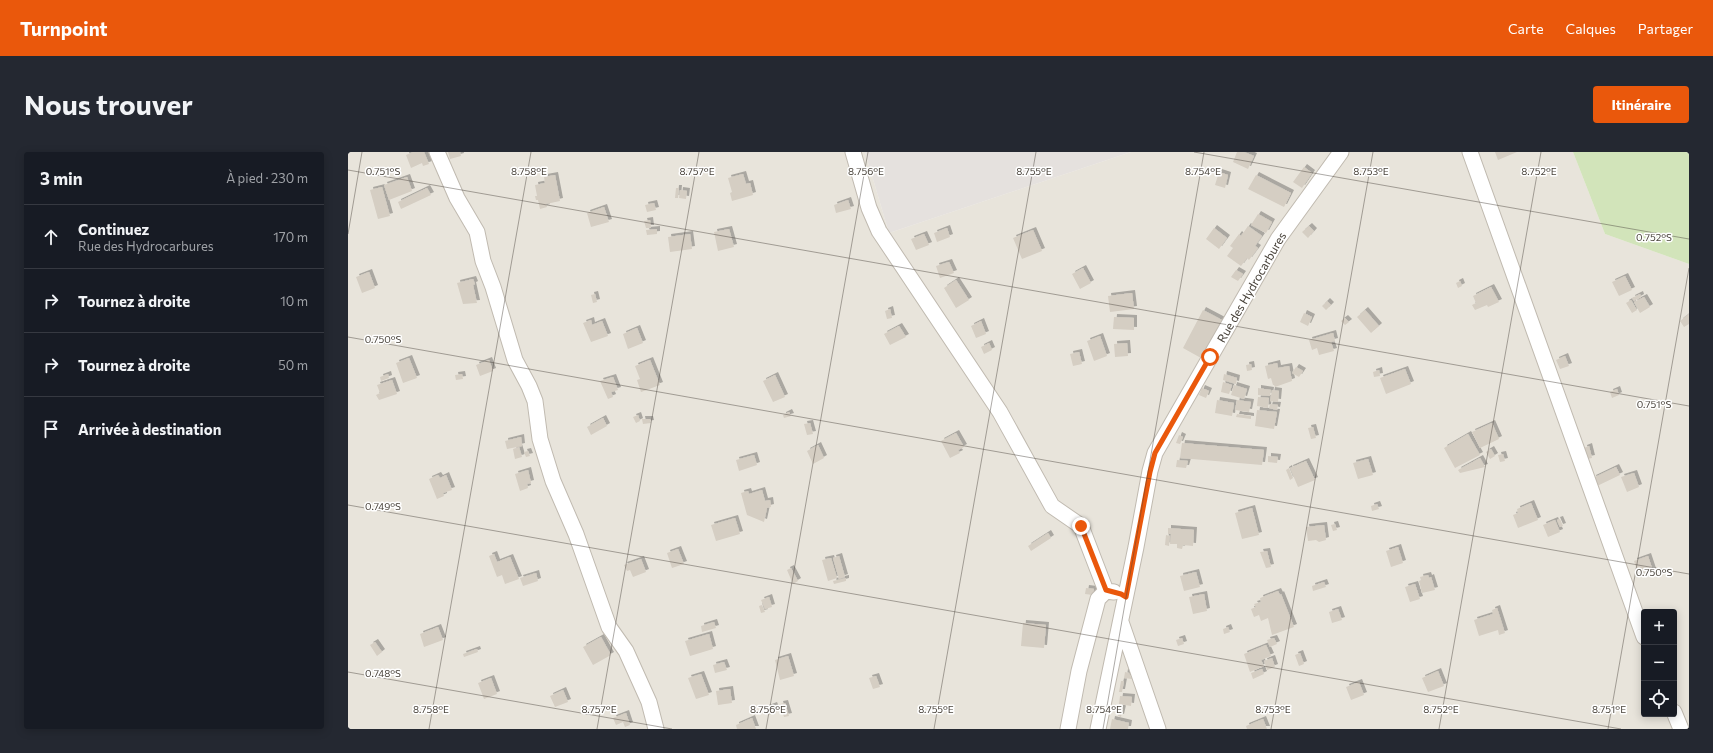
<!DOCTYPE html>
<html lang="fr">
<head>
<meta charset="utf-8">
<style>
  :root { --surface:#171b24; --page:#242831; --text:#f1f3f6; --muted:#9ea1a6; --line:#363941; --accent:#ea580c }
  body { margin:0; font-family:Commissioner,sans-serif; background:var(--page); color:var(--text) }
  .controls { position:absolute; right:12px; bottom:12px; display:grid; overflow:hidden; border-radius:4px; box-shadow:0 2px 10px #0003 }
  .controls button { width:36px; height:36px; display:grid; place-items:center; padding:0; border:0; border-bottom:1px solid var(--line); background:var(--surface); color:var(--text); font:20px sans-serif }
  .stop { position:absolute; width:12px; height:12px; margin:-9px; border:3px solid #ea580c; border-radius:50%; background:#fff }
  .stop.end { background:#ea580c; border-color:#fff; box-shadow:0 1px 4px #0008 }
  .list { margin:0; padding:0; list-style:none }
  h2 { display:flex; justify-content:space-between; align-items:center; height:52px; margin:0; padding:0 16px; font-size:17px }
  h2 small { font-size:13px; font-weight:400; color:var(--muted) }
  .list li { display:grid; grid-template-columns:26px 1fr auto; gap:12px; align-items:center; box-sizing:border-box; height:64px; padding:0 16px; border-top:1px solid var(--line) }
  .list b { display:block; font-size:15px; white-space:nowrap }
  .list p { margin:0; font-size:13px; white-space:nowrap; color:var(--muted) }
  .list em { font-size:13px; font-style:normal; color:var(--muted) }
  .icon { flex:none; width:22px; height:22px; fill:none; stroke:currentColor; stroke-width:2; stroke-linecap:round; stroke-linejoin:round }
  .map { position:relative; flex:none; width:1341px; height:577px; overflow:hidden; border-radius:4px }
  header { display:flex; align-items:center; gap:24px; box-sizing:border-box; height:56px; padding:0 20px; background:var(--accent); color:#fff }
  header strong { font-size:19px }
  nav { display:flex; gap:22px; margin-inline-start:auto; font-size:14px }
  .intro { display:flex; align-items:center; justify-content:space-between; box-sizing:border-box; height:96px; padding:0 24px }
  h1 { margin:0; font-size:28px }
  .button { padding:10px 18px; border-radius:4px; background:var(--accent); color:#fff; font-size:14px; font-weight:700 }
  main { display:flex; gap:24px; padding:0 24px }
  aside { flex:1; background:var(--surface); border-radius:4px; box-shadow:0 2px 10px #0003 }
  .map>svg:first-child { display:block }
  .residential { fill:#e8e4db; fill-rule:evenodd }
  .industrial { fill:#e5e1de }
  .green { fill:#d2e4ba }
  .building { fill:#d5cec3; filter:url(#shadow) }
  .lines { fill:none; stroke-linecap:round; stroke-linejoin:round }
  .minor-casing { stroke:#c0bab0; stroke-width:17 }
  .minor { stroke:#fff; stroke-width:15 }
  .route { stroke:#ea580c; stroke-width:5 }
  .ticks { fill:none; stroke:#49433b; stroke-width:1; stroke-opacity:0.45 }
  .labels { text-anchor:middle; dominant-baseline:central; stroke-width:3; stroke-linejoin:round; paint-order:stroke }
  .street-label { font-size:12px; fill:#49433b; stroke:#fff }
  .ticks-label { font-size:10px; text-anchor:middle; fill:#49433b; stroke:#fff; stroke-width:3; stroke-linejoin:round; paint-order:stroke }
</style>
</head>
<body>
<header>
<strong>Turnpoint</strong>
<nav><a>Carte</a><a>Calques</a><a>Partager</a></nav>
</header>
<div class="intro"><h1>Nous trouver</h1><a class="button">Itinéraire</a></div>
<main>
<aside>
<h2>3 min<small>À pied · 230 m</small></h2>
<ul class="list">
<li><svg class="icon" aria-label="ahead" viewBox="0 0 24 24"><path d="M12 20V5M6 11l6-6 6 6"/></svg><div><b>Continuez</b><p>Rue des Hydrocarbures</p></div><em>170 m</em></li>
<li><svg class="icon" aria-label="right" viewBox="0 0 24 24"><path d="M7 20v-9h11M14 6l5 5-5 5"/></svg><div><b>Tournez à droite</b></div><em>10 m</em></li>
<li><svg class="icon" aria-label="right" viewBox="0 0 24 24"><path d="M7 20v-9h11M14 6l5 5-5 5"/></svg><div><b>Tournez à droite</b></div><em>50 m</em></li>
<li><svg class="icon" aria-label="arrive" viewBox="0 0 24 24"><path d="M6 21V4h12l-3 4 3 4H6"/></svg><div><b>Arrivée à destination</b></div></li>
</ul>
</aside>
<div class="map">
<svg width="1341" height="577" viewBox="0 0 1341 577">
  <defs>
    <filter id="shadow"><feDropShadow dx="3" dy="-3" stdDeviation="0" flood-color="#0004"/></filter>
  </defs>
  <rect width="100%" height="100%" fill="#f5f2ed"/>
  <path class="residential" d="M0,0H517L541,81L783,0H1225L1257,82L1341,112V577H0ZM1296,460H1326V562H1296Z"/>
  <path class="industrial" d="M517,0H783L541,81Z"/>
  <path class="green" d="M1225,0H1341V112L1257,82Z"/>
  <path class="building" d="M65,0H76L81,12L75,14L74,11L63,16L58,3Z
    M100,0H112L113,4L102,7Z
    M889,0H896L906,4L900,17L885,10Z
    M1147,0H1169L1150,8Z
    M956,15L964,21L954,36L945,30Z
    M871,20L880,23L877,36L867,33Z
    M395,22L398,32L402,31L405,43L384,49L382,41L384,40L380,26Z
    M207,23L212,49L198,52L199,55L192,57L190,48H188L187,44H189L187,33L197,31L196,25Z
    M908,23L943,41L936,55L900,37Z
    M59,25L64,39L41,48L36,33Z
    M34,35L42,64L30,67L22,38Z
    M79,36L83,43L53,57L50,50Z
    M328,36H331L330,46H327Z
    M332,38L339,39L338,47L331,46Z
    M500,48L503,57L488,61L486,53Z
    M306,51L308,58L299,60L297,53Z
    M256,55L261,70L243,75L239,61Z
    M910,62L924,70L918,81L903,73Z
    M302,68L303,76H298L296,69Z
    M900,74L914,84L907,94L910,96L901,108L899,106L893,114L879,104L885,96L882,94L891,82L893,84Z
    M961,74L966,79L960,86L954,80Z
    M599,76L602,85L589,90L586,81Z
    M866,76L879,86L871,97L858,87Z
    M309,77V82L299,83L298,78Z
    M381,77L386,95L370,99L366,80Z
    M685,78L694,99L674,107L665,86Z
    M342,82L344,97L322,100L320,85Z
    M576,82L581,93L568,98L563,87Z
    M601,110L606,121L592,126L588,114Z
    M735,116L743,131L732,137L724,122Z
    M888,118L895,122L890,129L883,125Z
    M21,120L27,136L14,141L8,125Z
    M1277,124L1284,138L1271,144L1264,130Z
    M125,127L127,132L125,133L129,151L115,152L109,131Z
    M608,128L621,148L608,156L596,136Z
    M1112,129L1114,134L1110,136L1108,131Z
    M1143,135L1151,150L1140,155L1139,153L1127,158L1124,153L1128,151L1125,144Z
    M784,141L786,157L762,160L760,144Z
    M247,142L249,150L245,151L243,143Z
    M1292,142L1293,145L1286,149L1284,146Z
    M1296,145L1302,155L1292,161L1286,150Z
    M1283,148L1289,158L1284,161L1278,151Z
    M979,149L983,153L978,158L974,154Z
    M542,157L544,166L539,167L537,159Z
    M855,158L874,168L853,206L835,196Z
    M1017,158L1031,174L1023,181L1009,165Z
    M956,161L964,165L960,174L952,170Z
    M1341,162V172L1336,175L1332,169Z
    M766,165L786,166V178L765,177Z
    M997,166L1001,170L997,173L993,169Z
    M243,168L244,173L254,169L260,184L243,190L235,171Z
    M633,169L638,182L628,186L623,174Z
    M551,174L558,185L542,193L536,182Z
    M289,176L295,191L280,197L275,182Z
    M985,181L987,189L983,190L986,199L971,203L969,196L964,198L961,188Z
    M752,184L759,204L746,209L739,189Z
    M641,191L644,198L636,202L633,195Z
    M779,191L780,204L767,205L766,192Z
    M731,200L734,212L725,214L722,202Z
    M1217,204L1221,214L1212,217L1208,208Z
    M61,206L69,226L55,231L48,211Z
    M141,208L145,219L132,224L128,213Z
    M302,208L312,233L293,240L289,228L292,227L287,214Z
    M929,211L930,216L941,214L944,229L927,235L926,233H925L923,226L920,227L917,214Z
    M903,212L904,218L899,219L898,213Z
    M948,215L955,219L951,225L944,221Z
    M1057,217L1063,232L1038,242L1032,226Z
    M1031,218L1032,224L1026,225L1025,220Z
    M40,222L41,226L33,229L32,225Z
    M114,222L115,227L108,228L107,223Z
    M876,222L889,226L888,232L875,228Z
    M427,223L437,245L425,250L415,229Z
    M265,225L270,238L263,240L265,245L260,247L252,229Z
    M44,228L49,242L31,248L28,243L32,241L29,233Z
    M875,230L884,233L881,242L873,240Z
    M886,233L899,237L896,247L883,243Z
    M854,236L861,239L858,246L851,243Z
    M910,236L923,238L922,244L910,243Z
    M1269,237L1271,243L1264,246L1262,240Z
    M924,238L931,239L930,250L922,249Z
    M910,245L921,246L920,256L909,254Z
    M869,248L886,251L884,264L867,261Z
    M889,248L903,250L901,260L887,258Z
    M922,252L930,253L929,258L921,256Z
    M909,258L929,260L926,277L907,274Z
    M441,260L443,264L436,266L435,263Z
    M889,262L903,264V267L888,265Z
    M290,263L292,269L288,271L285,265Z
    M255,266L259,274L243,283L239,275Z
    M294,267H302L303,271L295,272Z
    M462,271L465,282L459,283L456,272Z
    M1144,271L1151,287L1132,296L1124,280Z
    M965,275L968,286L963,287L960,276Z
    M608,281L616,295L610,298L612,301L602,306L593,289Z
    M1120,282L1132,303L1107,316L1096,296Z
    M831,283L835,285L832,292L828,291Z
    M173,285L174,294L159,297L157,289Z
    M834,291L916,298L914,313L832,306Z
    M470,293L476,306L465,312L459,299Z
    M1241,294L1244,306L1239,307L1236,296Z
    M171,295L174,305L167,307L165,297Z
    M1143,297L1147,304L1142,307L1138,300Z
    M180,299L182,304L178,305L176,300Z
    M1155,302L1157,309L1152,310L1150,303Z
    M406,303L409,313L391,319L388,308Z
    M920,304L930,305L929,311L920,310Z
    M1132,306L1137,315L1112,321L1110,318Z
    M1020,307L1025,323L1010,327L1005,311Z
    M829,308L840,309L838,316L828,315Z
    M958,309L967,328L950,335L942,316Z
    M1268,315L1272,323L1249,334L1245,326Z
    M941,316L945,326L942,328L938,318Z
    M180,318L183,331L179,332L180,336L172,339L167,322Z
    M1286,321L1291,335L1279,340L1273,325Z
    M90,323L92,326L98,323L104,338L95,341L96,344L89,347L81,327Z
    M414,338L417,349L422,348L423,355L419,356L416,370L399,363L393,341L400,339L401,342Z
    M1183,351L1190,368L1170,376L1165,363L1170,361L1169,357Z
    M1029,352L1031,357L1024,359L1023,354Z
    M904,356L911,383L894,387L887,361Z
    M387,366L392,382L368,389L363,373Z
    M1212,367L1215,374L1212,375L1209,368Z
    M1207,368L1212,380L1200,385L1195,373Z
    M987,372L989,378L985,379L983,373Z
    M976,373L978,388L971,390L968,388L960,389L958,375Z
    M820,376L846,378L845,394L835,393L834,397L829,396V392H822L823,382H820Z
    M700,381L703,386L683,399L680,394Z
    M818,383L822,384L821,394L817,393Z
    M1050,395L1055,411L1043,415L1038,399Z
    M330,397L336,412L324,416L319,401Z
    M919,399L923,415L918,416L912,400Z
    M146,402L149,410L162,405L171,427L157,432L154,423L149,425L141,404Z
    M491,404L497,425L491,427L485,406Z
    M1300,404L1305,419L1291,424L1286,409Z
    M483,406L489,426L480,429L474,408Z
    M293,407L298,420L285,425L282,418L279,419L276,413Z
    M443,416L450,429L445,432L439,418Z
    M848,420L852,435L836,439L832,424Z
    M188,421L190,429L175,434L172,426Z
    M1080,423L1081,426L1083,425L1087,438L1074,441L1071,429L1073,428L1072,425Z
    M498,426V429L486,432L485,429Z
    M976,430L978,435L965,439L964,434Z
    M1067,432L1072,447L1062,450L1057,435Z
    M738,436L746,437L745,443L737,442Z
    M930,439L932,443L933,442L946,475L924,483L920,466L913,469L911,463L906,465L903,457L908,455L906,452L913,450L912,446Z
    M856,442L859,459L845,462L841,445Z
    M421,445L424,455L417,457L413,448Z
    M414,453L417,460L413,461L411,454Z
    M1149,456L1157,481L1151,483L1150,478L1131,484L1126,468L1145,462L1144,458Z
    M990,457L994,468L984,471L981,460Z
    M366,470L368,476L354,480L353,474Z
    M675,471L698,473L696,496L673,494Z
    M90,475L95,488L76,495L72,482Z
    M880,475L882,480L876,482L875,477Z
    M361,482L365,497L342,504L337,489Z
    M253,485L263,503L245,513L235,495Z
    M834,486L836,492L830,494L828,488Z
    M926,486L929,492L922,495L919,488Z
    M27,490L34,500L29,504L22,493Z
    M918,493L923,504L913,508L916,514L902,520L896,502Z
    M129,497L130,500L116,505L115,502Z
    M952,501L956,512L951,514L947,503Z
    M440,504L446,524L432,528L427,508Z
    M924,506L927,515L919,518L916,509Z
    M376,510L379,518L367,521L365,513Z
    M914,517L916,522L905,527L903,521Z
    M1090,519L1096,534L1080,540L1074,526Z
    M777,520L781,521L784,527L776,526Z
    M353,522L361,543L348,547L340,526Z
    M528,524L532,535L525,537L521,526Z
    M143,526L149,542L136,547L130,531Z
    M773,529H776L774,540H771Z
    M1011,530L1016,543L1003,548L998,535Z
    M382,537L384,551L370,553L368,539Z
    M215,538L220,550L207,555L202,544Z
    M772,544L784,545L783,554L771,552Z
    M437,551L441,564L436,565L432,552Z
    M426,553L429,560L421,563L418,556Z
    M772,556H775L773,565L770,564Z
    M278,561L282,573L277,575L275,570L268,573L265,566Z
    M404,566L408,577H389L388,573Z
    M764,567L781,571L780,577H762Z
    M915,567L919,577H899L898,574Z"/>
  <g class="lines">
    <defs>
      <path id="minor" d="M89,0L109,46L129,80L135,109L145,135L167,208L181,234L187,249L192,287L205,329L228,382L261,475L278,499L301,550L308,577
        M505,0L521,56L531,79L652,260L704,354L733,374L758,439
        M1122,0L1296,485
        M773,470L810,577
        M1326,560L1333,577
        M720,577L731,519L750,447L758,439L766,440
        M750,577L788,395L802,319L807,301L930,87L993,0"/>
    </defs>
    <use href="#minor" class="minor-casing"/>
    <use href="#minor" class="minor"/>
  </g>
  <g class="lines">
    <path class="route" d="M733,374L758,438L773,442L778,445L802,320L807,301L862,205"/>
  </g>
  <path class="ticks" d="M846,0L1341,87M0,18L1341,254M0,82L14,0M0,185L1341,422M0,353L1273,577M0,520L324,577M81,577L183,0M249,577L351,0M418,577L520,0M586,577L688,0M755,577L856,0M923,577L1025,0M1091,577L1193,0M1260,577L1341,116"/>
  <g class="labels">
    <g class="street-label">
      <text transform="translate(903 135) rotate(-60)">Rue des Hydrocarbures</text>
    </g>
  </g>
  <g class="ticks-label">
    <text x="35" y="23">0.751°S</text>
    <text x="181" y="23">8.758°E</text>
    <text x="349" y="23">8.757°E</text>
    <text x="518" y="23">8.756°E</text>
    <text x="686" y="23">8.755°E</text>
    <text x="855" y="23">8.754°E</text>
    <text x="1023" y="23">8.753°E</text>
    <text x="1191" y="23">8.752°E</text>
    <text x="1306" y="89">0.752°S</text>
    <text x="35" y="191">0.750°S</text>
    <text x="1306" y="256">0.751°S</text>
    <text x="35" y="358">0.749°S</text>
    <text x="1306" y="424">0.750°S</text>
    <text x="35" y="525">0.748°S</text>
    <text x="83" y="561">8.758°E</text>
    <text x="251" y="561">8.757°E</text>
    <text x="420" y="561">8.756°E</text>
    <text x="588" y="561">8.755°E</text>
    <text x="756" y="561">8.754°E</text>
    <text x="925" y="561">8.753°E</text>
    <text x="1093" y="561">8.752°E</text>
    <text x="1261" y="561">8.751°E</text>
  </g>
</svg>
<div class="controls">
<button>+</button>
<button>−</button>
<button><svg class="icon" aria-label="locate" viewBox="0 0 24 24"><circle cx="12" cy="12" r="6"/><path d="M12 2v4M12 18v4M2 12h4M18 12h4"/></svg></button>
</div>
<div class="stop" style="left:862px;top:205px"></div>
<div class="stop end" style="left:733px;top:374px"></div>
</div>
</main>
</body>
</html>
